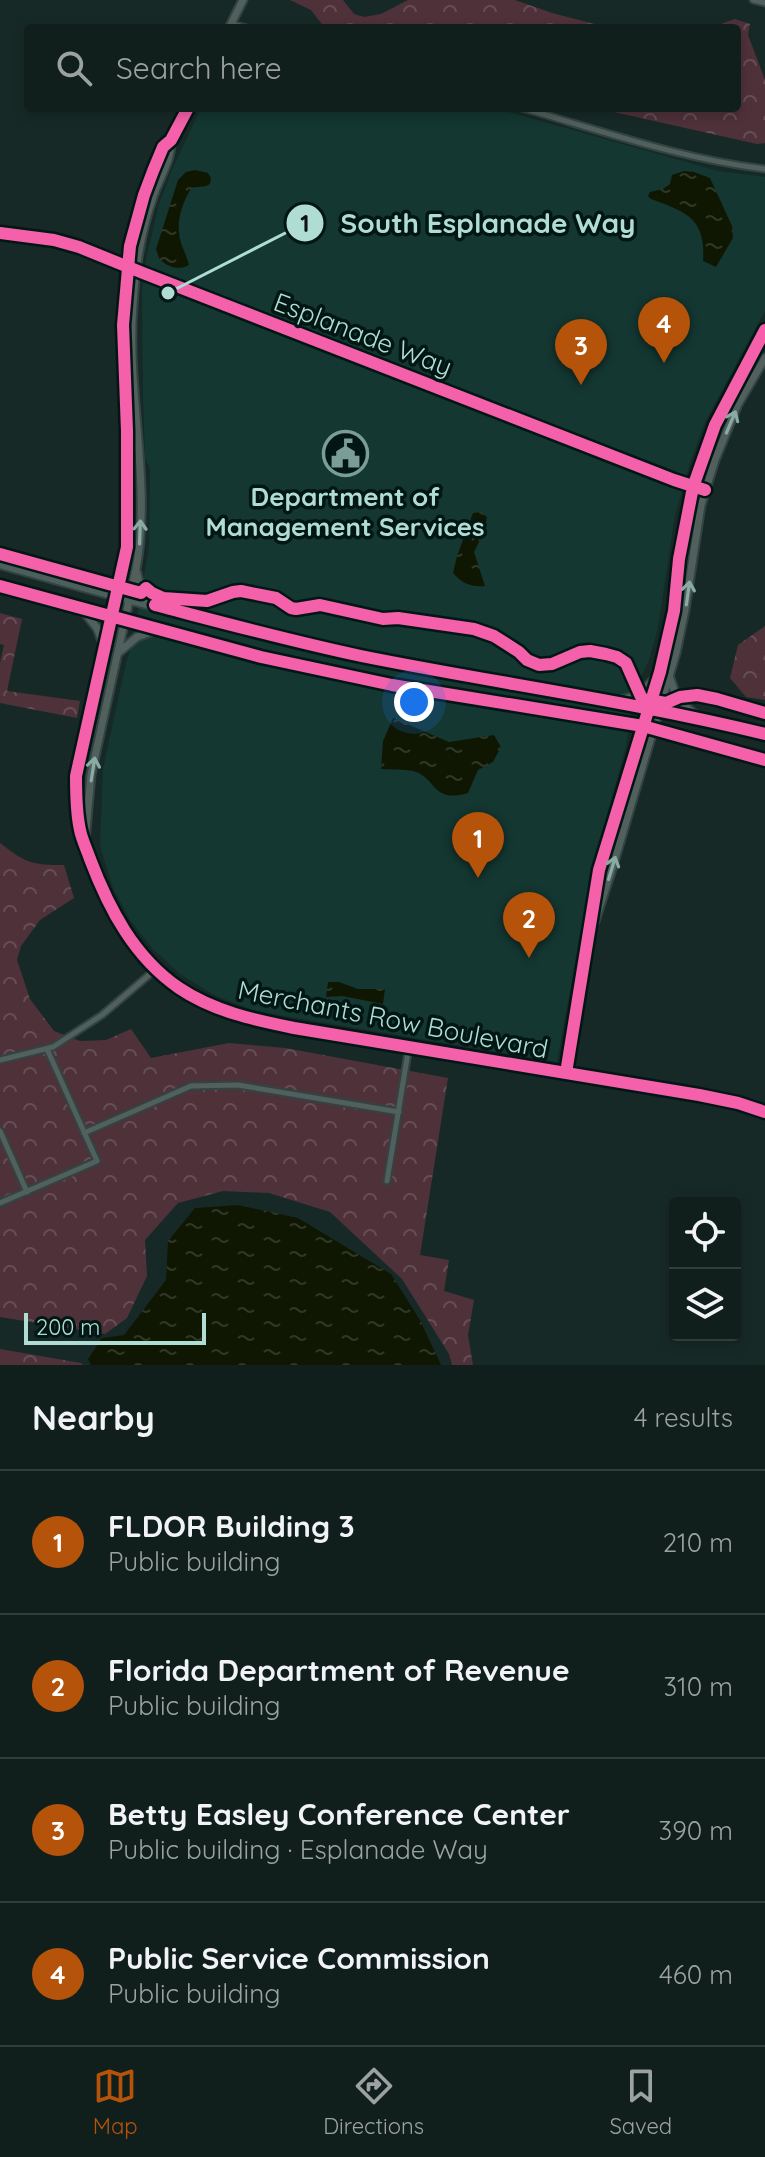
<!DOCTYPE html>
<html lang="en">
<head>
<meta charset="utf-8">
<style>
  :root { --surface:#111f1c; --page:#1a2725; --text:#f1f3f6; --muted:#9ca2a3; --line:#303d3b; --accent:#b45309 }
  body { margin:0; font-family:Quicksand,sans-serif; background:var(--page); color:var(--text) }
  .controls { position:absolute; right:24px; bottom:24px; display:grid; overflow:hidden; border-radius:8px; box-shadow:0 4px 12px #0003 }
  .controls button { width:72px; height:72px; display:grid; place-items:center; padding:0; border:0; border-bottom:2px solid var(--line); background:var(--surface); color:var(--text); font:40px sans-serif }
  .scale { position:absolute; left:24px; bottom:20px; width:182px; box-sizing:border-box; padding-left:8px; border:4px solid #afddd4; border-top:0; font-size:22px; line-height:28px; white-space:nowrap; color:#afddd4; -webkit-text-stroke:6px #021714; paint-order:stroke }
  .you { position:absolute; left:414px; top:702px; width:28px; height:28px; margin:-20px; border:6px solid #fff; border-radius:50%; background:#1a73e8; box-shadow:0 0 0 12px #1a73e833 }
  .badge { display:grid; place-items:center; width:52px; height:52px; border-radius:50%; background:var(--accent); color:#fff; font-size:26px; font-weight:700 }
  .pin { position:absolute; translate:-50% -66px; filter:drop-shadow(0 2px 4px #0008) }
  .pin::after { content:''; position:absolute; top:42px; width:28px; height:24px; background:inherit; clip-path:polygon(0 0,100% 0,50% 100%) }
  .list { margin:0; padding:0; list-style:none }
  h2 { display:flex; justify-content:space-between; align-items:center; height:104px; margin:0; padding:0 32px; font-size:34px }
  h2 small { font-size:26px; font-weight:400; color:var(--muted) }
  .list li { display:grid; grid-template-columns:52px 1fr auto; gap:24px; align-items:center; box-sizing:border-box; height:144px; padding:0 32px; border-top:2px solid var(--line) }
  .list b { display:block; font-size:30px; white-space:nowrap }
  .list p { margin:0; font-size:26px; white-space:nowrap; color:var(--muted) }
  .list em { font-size:26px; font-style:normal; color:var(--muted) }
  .icon { flex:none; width:44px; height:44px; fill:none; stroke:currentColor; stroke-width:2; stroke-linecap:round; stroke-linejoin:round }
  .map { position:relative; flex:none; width:765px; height:1365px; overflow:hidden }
  .search { position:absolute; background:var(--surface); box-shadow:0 4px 12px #0003; left:24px; right:24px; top:24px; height:88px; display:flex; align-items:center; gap:20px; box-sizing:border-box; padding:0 28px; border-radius:8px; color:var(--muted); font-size:30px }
  .sheet { height:680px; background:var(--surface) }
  nav { display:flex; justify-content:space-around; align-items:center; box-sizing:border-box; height:112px; border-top:2px solid var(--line); background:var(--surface); font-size:22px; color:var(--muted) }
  nav a { display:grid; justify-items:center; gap:4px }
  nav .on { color:var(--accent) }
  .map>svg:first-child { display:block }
  .built { fill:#143731 }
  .forest { fill:url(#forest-crowns) }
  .water { fill:url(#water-ripples) }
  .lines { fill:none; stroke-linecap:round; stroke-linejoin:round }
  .minor-casing { stroke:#314441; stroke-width:9 }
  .tertiary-casing { stroke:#314441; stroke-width:11 }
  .primary-casing { stroke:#314441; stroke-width:12 }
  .minor { stroke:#515f5d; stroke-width:5 }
  .tertiary { stroke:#515f5d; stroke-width:7 }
  .primary { stroke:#4d5f5c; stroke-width:8 }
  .cycleway-casing { stroke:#021714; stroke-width:17 }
  .cycleway { stroke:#f560ab; stroke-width:12 }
  .oneway { stroke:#89aba4 }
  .labels { text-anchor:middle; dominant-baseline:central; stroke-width:7; stroke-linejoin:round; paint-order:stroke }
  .street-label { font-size:26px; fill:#afddd4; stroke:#021714 }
  .poi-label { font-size:26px; font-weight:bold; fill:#afddd4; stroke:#021714 }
  .leader { fill:none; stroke:#afddd4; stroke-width:3 }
  .callout-dot { fill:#afddd4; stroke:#021714; stroke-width:3 }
  .mark-label { font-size:24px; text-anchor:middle; font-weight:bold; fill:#111 }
  .callout-label { font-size:28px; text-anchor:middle; font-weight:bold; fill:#afddd4; stroke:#021714; stroke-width:7; stroke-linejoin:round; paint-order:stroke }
</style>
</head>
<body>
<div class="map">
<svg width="765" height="1365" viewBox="0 0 765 1365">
  <defs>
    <pattern id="forest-crowns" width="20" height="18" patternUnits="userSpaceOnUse" patternTransform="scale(2)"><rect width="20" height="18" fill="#4f313a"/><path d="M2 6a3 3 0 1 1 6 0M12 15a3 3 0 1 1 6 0" fill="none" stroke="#664e56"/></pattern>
    <pattern id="water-ripples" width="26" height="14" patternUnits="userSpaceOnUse" patternTransform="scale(2)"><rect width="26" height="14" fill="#0f1703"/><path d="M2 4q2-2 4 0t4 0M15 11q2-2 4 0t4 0" fill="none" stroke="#2f3827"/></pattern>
  </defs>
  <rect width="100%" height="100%" fill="#172926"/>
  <path class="built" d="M201,108H495L718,171L765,177V311L705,422L689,466L675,515L658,628L649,660L634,691L626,746L592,869L557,1062L255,1011L214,995L180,974L152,948L130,920L113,888L100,846L103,769L126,663L132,645L149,547L150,468L145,458L143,397L142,290L146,259L159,204L171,172Z"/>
  <path class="forest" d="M290,0H343L354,14L364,17L381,14L408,0H515L552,13L610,28H325L311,10Z
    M735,19L750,24L748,35L765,80V143L757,144L596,108H737V28H718L723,23Z
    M0,613L22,619L7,691L80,701L77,718L0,703V663L4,645L0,644Z
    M765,626V700L746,697L730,678L738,645Z
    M0,843C26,863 31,865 64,865L74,898L40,920L21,946L17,960L30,999L54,1031L80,1041L106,1040L131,1029L151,1058L229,1043L285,1048L448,1078L420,1255L449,1260L444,1291L474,1300L468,1335L473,1365H452L449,1354L402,1279L330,1212L269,1193L223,1191L178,1203L145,1240L147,1276L127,1318L105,1334L0,1317Z
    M0,1349L81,1363L83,1365H0Z"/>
  <path class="water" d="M195,170L208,173L211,178L210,184C204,188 198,186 191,188C182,205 176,220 180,239C182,248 187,256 189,265C179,271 166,267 159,258L156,249L178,180L186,172Z
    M684,171L694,172L710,178L732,226L733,238L716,267L703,261C706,218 686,212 651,199L648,196L650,192L663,189L670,184L672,175Z
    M481,512L487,517L484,532L474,552L485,586C470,587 463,584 453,573L457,556L473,513Z
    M393,718L449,742L494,735L501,747L493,762L478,770L468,793C431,804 437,777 413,771C403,769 391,770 381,769L383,741Z
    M328,982H339L358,989H385L383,1004L342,996L326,997Z
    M238,1205L298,1218L391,1274L420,1320L441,1365H91L88,1359L102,1338L124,1335L166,1280L168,1241L195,1208Z"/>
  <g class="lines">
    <defs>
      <path id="minor" d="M753,0L765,3
        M232,24L247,28
        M522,108C602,131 682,159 765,169
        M0,1060L53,1047L102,1015L156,969
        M0,1131L27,1192
        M84,1133L191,1086L238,1085L399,1112
        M387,1181L409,1046
        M0,1203L97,1161L47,1049"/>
      <path id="tertiary" d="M229,28L243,0
        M188,108L171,140L163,147L153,171L144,195L130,246L123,325L127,431V547L76,776C76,794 76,812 80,830C82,840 87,850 90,859C109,909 134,957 179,988C213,1011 254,1020 294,1028L699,1095L738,1103L765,1112
        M0,233L54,240L79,247L143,273L674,480L706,490
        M137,573L140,588L160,607
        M82,609L97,628L104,646
        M118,653L137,637L158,629
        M670,678L677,699L698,717
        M617,701L639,695L659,674
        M85,841L91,775L136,569C152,484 126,392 133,305C135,269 141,231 153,197C159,178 172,160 171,140
        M595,921L612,869L676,653L685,610L701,505L715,460L738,404L765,358
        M566,1073L599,870L660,672L674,611L679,559L693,487L715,425L765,330"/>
      <path id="primary" d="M0,564C119,597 238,630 359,655C494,683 631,701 765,734
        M0,586L261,657L392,685L643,726L765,760"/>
    </defs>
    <use href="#minor" class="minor-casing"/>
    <use href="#tertiary" class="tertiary-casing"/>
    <use href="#primary" class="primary-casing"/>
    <use href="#minor" class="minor"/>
    <use href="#tertiary" class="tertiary"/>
    <use href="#primary" class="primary"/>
    <defs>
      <path id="cycleway" d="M188,108L171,140L163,147L153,171L144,195L130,246L123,325L127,431V547L76,776C76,794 76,812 80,830C82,840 87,850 90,859C109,909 134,957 179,988C213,1011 254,1020 294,1028L699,1095L738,1103L765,1112
        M0,233L54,240L79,247L143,273L674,480L705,490
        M0,554L141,593L146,588L152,593L163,598L207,601L233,592L241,591L276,598L291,608L296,609L320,605L383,619L398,618L474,629L494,636L519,652L527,660L539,665L552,664L580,652L590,651L606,654L617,657L626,663L642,699L666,703L680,697L697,695L717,699L765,713
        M0,586L261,657L392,685L643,726L765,760
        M155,605C224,623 290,641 361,656C495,683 631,701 765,734
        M566,1073L599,870L660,672L674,611L679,559L693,487L715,425L765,330"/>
    </defs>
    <use href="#cycleway" class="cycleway-casing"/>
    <use href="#cycleway" class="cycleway"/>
  </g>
  <defs><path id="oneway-shaft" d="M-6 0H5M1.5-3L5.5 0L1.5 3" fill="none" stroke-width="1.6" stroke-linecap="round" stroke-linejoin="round" transform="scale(2)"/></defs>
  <g class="oneway">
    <use href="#oneway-shaft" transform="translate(731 422) rotate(-67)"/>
    <use href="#oneway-shaft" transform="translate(140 532) rotate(-88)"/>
    <use href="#oneway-shaft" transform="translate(688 593) rotate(-82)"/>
    <use href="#oneway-shaft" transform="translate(93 769) rotate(-81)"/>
    <use href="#oneway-shaft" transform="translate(612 868) rotate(-73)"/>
  </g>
  <defs>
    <symbol id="civic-ring" viewBox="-11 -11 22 22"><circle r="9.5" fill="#021714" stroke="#7a9e97" stroke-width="1.5"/><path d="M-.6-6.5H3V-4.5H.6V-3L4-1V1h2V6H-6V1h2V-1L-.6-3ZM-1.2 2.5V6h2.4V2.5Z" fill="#7a9e97"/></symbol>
  </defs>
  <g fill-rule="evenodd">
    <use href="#civic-ring" x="320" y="428" width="51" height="51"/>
  </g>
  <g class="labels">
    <g class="street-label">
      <text transform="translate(363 334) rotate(21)">Esplanade Way</text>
      <text transform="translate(393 1019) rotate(11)">Merchants Row Boulevard</text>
    </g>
    <g class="poi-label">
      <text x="345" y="496">Department of<tspan x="345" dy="30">Management Services</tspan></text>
    </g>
  </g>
  <path class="leader" d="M168 293L305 223"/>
  <g class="callout-dot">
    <circle cx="168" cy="293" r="8"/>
    <circle cx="305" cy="223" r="20"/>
  </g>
  <g class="mark-label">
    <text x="305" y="232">1</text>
  </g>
  <g class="callout-label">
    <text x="488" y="233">South Esplanade Way</text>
  </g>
</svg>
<div class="controls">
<button><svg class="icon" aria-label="locate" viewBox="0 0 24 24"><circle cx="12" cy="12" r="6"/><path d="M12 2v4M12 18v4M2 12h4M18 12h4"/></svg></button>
<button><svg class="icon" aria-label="layers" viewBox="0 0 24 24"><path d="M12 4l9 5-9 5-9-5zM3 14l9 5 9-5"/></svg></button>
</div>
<div class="scale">200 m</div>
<div class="you"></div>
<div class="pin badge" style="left:478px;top:878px">1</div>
<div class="pin badge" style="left:529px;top:958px">2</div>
<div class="pin badge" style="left:581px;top:385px">3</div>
<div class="pin badge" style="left:664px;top:363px">4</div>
<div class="search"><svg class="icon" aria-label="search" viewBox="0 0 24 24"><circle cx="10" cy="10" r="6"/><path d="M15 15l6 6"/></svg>Search here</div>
</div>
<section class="sheet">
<h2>Nearby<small>4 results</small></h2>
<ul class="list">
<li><span class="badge">1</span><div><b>FLDOR Building 3</b><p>Public building</p></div><em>210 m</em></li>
<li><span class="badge">2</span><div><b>Florida Department of Revenue</b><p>Public building</p></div><em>310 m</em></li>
<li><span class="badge">3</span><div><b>Betty Easley Conference Center</b><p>Public building · Esplanade Way</p></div><em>390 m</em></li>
<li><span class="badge">4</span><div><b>Public Service Commission</b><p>Public building</p></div><em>460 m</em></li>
</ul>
</section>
<nav>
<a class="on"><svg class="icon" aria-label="map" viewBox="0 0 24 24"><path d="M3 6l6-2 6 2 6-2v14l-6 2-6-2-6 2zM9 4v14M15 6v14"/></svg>Map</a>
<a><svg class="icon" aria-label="directions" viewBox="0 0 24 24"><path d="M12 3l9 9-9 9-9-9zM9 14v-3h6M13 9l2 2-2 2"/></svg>Directions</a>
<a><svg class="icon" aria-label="saved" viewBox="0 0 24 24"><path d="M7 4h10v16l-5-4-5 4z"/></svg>Saved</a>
</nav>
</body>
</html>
